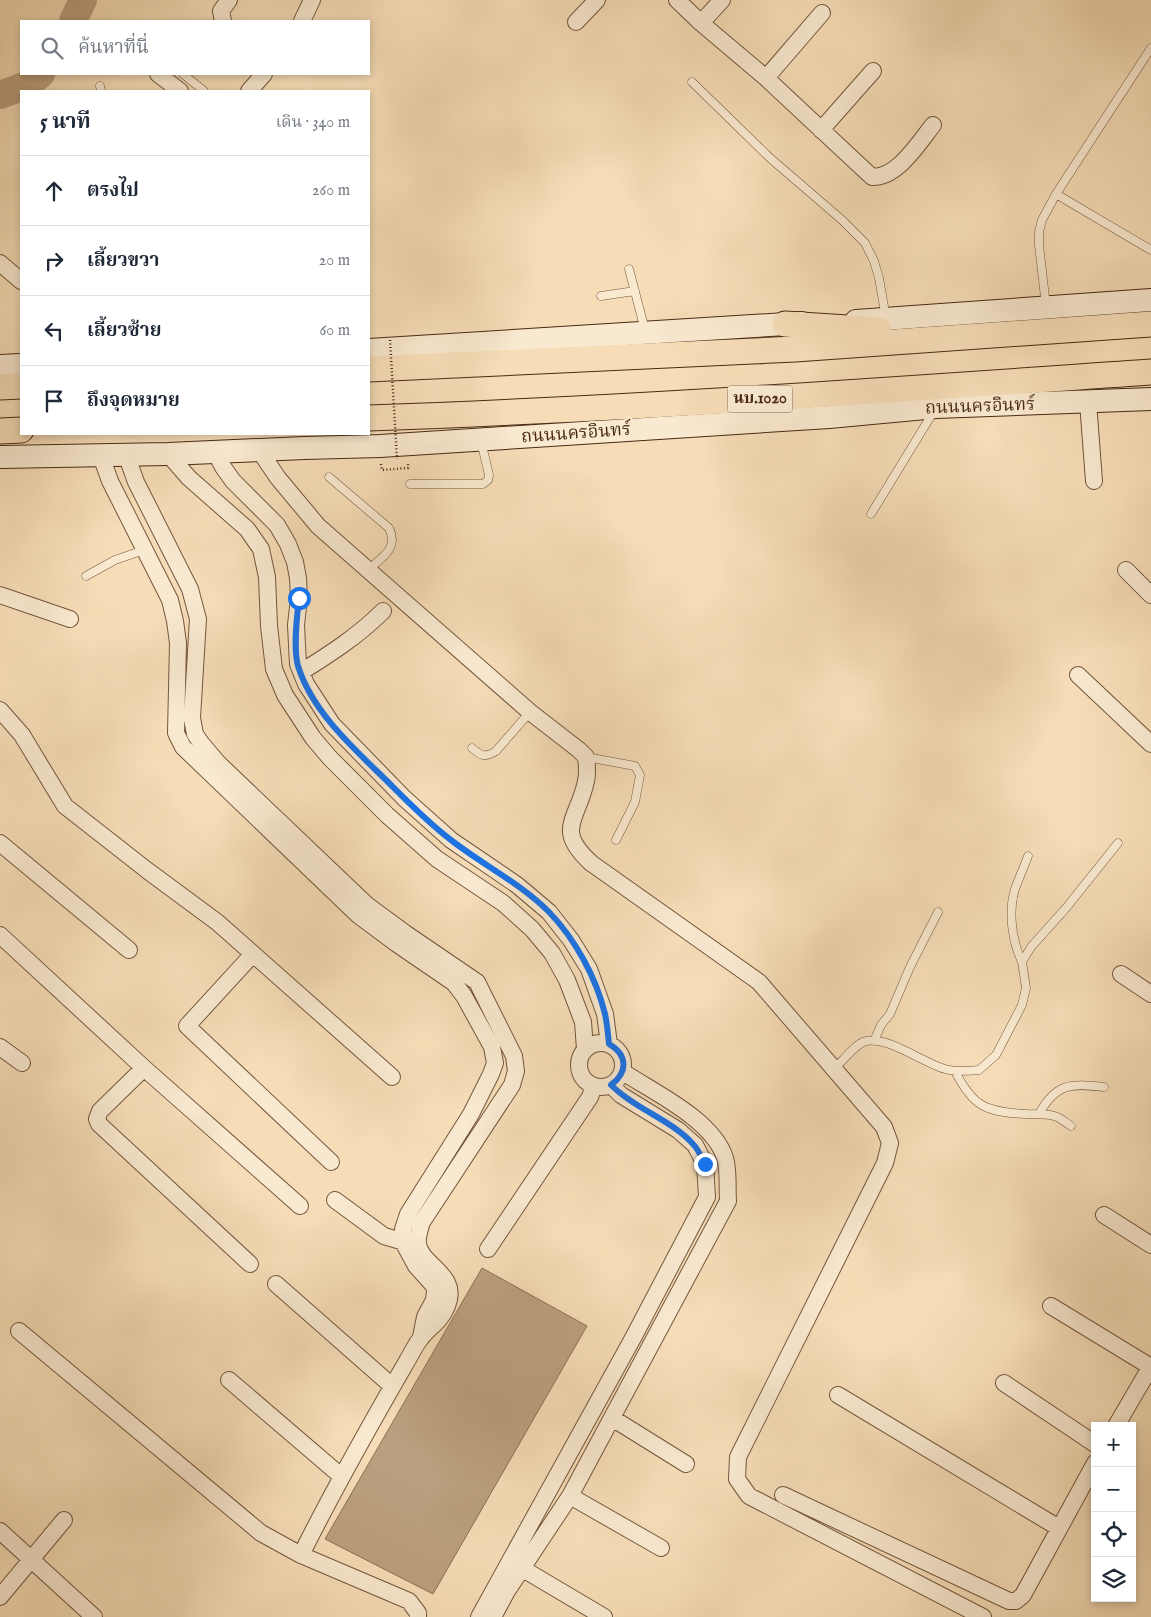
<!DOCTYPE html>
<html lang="th">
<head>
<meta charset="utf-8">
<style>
  :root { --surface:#fff; --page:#f2f2f3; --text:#1f2937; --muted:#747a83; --line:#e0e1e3 }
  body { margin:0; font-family:"IM FELL English","Noto Serif Thai",serif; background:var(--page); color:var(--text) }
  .controls { position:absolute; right:15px; bottom:15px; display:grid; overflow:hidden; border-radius:0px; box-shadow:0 2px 8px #0003 }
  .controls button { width:45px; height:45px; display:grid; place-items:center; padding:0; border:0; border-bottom:1px solid var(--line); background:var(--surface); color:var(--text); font:25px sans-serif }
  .stop { position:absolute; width:15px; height:15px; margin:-11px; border:4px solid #1a73e8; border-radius:50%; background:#fff }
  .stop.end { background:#1a73e8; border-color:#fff; box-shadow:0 1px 5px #0008 }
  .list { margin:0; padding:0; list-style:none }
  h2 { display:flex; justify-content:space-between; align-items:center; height:65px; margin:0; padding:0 20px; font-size:21px }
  h2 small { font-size:16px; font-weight:400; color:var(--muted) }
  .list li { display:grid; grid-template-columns:32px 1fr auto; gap:15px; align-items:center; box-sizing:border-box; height:70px; padding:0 20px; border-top:1px solid var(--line) }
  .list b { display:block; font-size:19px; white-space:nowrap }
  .list em { font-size:16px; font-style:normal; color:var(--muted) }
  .icon { flex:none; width:28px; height:28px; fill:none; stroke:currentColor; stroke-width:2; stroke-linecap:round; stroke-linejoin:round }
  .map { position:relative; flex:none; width:1151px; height:1617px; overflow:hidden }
  .search { position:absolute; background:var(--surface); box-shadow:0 2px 8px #0003; left:20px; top:20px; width:350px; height:55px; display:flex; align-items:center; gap:12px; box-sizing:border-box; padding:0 18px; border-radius:0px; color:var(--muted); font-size:19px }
  .panel { position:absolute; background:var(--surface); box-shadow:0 2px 8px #0003; left:20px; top:90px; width:350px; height:345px; border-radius:0px }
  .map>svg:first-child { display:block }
  .water { fill:#bba07f; stroke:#8d7054 }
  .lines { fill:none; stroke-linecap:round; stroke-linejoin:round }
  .river { stroke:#bba07f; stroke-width:28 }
  .lane-casing { stroke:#74563c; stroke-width:9 }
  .street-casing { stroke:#74563c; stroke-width:18 }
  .secondary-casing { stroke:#492913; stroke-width:24 }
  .primary-casing { stroke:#492913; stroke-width:27 }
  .path { stroke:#492913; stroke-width:2.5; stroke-dasharray:1 2.5; stroke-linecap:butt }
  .lane { stroke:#f9e9d0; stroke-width:8 }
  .street { stroke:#f9e9d0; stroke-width:16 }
  .secondary { stroke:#f9e9d0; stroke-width:22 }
  .primary { stroke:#f6ddb7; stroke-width:25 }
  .path-bridge { stroke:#492913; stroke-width:2.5; stroke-dasharray:1 2.5; stroke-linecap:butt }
  .route { stroke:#1a73e8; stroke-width:6 }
  .labels { text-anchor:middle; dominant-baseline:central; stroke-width:4; stroke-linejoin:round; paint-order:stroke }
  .shield { fill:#f9e9d0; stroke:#7e634c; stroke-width:1 }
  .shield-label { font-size:16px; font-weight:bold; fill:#492913 }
  .street-label { font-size:18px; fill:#492913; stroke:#f9e9d0 }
</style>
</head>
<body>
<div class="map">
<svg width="1151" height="1617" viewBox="0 0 1151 1617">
  <rect width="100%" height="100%" fill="#f6ddb7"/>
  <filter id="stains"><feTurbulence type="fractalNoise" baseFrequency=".004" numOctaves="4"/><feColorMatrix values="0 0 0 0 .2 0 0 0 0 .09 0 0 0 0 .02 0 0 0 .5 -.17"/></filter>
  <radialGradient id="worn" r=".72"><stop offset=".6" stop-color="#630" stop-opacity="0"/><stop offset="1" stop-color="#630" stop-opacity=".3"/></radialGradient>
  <path class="water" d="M482,1268L587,1326L433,1594L325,1539Z"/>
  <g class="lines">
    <path class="river" d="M73,21L83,0
      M0,95L27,85L41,74"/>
    <defs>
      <path id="lane" d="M183,74L204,91
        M692,82L770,158L842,220L865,243L874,261L879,278L886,318
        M100,86L101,91
        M1056,194L1151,250
        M629,269L645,330
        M601,296L635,291
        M1046,306L1039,245V232L1042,220L1056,194L1151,48
        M329,477L389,528C399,549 382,557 368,570
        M410,484H483L488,480L489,475L481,441
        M871,514L934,411
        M86,576L115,560L144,550
        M472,748C481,756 485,758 496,751L530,712
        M586,757L635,766L640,775L635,802L616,840
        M1022,962C1012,941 1008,911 1015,889C1019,878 1024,867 1028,856
        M874,1041L881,1025L890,1014L910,967L938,912
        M834,1069C842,1062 856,1043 866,1041C888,1036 923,1063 945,1069C955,1072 968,1071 979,1070L996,1055L1022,1005L1026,988L1022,962L1031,947L1066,908L1118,843
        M955,1071C973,1107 986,1112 1026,1114C1035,1115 1045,1113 1054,1116C1060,1117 1066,1123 1071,1126
        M1039,1114C1056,1083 1071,1083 1104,1087"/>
      <path id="street" d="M677,0L701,23L766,78L872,177C897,178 918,144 933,125
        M223,21L221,11L229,0
        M302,21L312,0
        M576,22L597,0
        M701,23L722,0
        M158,74L180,91
        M766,78L822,13
        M249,91L264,74
        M821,130L873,71
        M0,263L21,281
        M1088,402L1094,481
        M259,450L278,478L318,526L530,712L579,750L586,757C587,765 588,773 586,781C578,820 554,829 591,863L759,982L884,1127L890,1143L885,1163L738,1457L737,1479L749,1496L983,1617
        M215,452L223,467L233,481L277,525L288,544L295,562L298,578L299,598L296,625L298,664L306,684L332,724L404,798L451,840L517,885L549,912L571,940L589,969L605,1014L609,1044
        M126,454L136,482L190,589L198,619L192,718L195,734L201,743L218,763L367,905L405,933L477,982L514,1056L516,1071L512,1085L422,1222C420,1229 417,1236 418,1244C422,1267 460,1274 447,1306C440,1323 430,1326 421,1338C415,1345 412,1353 407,1361C370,1425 334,1489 301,1555
        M168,454L189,478L247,529L261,549L267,577L269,626L274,669L285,695L313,738L330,758L387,815L437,859L503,903L532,929L552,953L567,980L583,1022L585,1049
        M101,456L110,481L170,600L175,621L178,643L176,733L183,747L358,915L397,944L454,983L464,996L492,1047L495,1063L491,1074L471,1114L408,1214L403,1229V1242L416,1266L434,1286L435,1291L434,1300L425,1317L421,1337
        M1126,570L1151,595
        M0,595L70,619
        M301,672C330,654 358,636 383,611
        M1078,675L1151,744
        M0,710L22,735L65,806L148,871L217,922L392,1077
        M0,843L129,950
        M0,935L144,1068L300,1206
        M253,954L187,1026L331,1162
        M1121,974L1151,994
        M579 1065a22 22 0 1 1 44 0a22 22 0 1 1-44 0Z
        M0,1047L22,1063
        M144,1068L100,1111L97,1119L99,1124L250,1264
        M335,1200L384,1236L411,1244
        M1104,1215L1151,1245
        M488,1249L590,1097L594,1086
        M276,1284L392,1386
        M1051,1306L1151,1367
        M19,1331L261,1533L301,1555L409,1601L418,1613V1617
        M229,1380L341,1476
        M1004,1383L1095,1444
        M838,1395L1059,1528
        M612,1418L686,1464
        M1116,1426L1151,1366
        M783,1495L1009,1601H1016L1023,1595L1095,1463
        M570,1496L661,1548
        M0,1531L94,1617
        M523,1569L604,1617
        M0,1597L64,1520
        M479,1617L633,1338L707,1197L705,1164L695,1145L678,1130L621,1095L611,1085
        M493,1617L507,1591L570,1496L728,1201C727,1189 729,1170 725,1158C713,1120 655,1093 623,1072"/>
      <path id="secondary" d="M856,321L1151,300
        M369,350L802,323
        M0,366L21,365
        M0,457L168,454L304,448L380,446L829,417L936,407L1151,399"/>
      <path id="primary" d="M785,324L879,330
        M369,369L795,349L1151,324
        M0,387L21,386
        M369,418C630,409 890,390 1151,372
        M0,431L21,430"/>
    </defs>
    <use href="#lane" class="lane-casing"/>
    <use href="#street" class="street-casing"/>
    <use href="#secondary" class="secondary-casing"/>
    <use href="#primary" class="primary-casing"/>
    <path class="path" d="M381,464L382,470L408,468V462"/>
    <use href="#lane" class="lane"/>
    <use href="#street" class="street"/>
    <use href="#secondary" class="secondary"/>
    <use href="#primary" class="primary"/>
    <path class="path-bridge" d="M390,340L397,459"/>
  </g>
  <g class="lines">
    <path class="route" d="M299,598C297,616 293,648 298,666C312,711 352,747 385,779C406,800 427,822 451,840C483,865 520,883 549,912C575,939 596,977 605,1014C607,1023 608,1034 609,1044C628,1055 628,1072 611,1085C635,1109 670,1119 693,1144C698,1149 702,1158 705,1164"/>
  </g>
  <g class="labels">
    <rect class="shield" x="727.5" y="385.5" width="65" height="27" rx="4"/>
    <g class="shield-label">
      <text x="760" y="399">นบ.1020</text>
    </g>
    <g class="street-label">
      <text transform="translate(980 407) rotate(-2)">ถนนนครอินทร์</text>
      <text transform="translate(576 434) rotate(-4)">ถนนนครอินทร์</text>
    </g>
  </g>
  <rect width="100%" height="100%" filter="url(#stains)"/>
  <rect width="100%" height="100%" fill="url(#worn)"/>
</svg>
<div class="controls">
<button>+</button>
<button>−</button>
<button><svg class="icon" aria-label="locate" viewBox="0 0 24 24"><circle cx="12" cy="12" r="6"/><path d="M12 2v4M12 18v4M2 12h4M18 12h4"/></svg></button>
<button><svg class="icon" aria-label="layers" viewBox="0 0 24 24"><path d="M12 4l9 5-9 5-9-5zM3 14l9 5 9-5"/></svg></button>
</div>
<div class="stop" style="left:299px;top:598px"></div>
<div class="stop end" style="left:705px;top:1164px"></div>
<div class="search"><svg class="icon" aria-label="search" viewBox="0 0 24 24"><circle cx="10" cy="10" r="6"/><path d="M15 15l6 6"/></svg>ค้นหาที่นี่</div>
<section class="panel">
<h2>5 นาที<small>เดิน · 340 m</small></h2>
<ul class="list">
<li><svg class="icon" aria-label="ahead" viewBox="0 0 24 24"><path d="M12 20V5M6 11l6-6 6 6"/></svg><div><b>ตรงไป</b></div><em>260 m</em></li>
<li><svg class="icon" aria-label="right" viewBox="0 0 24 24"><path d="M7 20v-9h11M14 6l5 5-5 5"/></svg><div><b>เลี้ยวขวา</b></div><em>20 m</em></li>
<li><svg class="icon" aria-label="left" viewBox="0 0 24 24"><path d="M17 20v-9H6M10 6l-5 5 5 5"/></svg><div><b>เลี้ยวซ้าย</b></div><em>60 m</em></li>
<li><svg class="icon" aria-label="arrive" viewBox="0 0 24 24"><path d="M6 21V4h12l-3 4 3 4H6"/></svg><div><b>ถึงจุดหมาย</b></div></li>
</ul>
</section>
</div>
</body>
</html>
